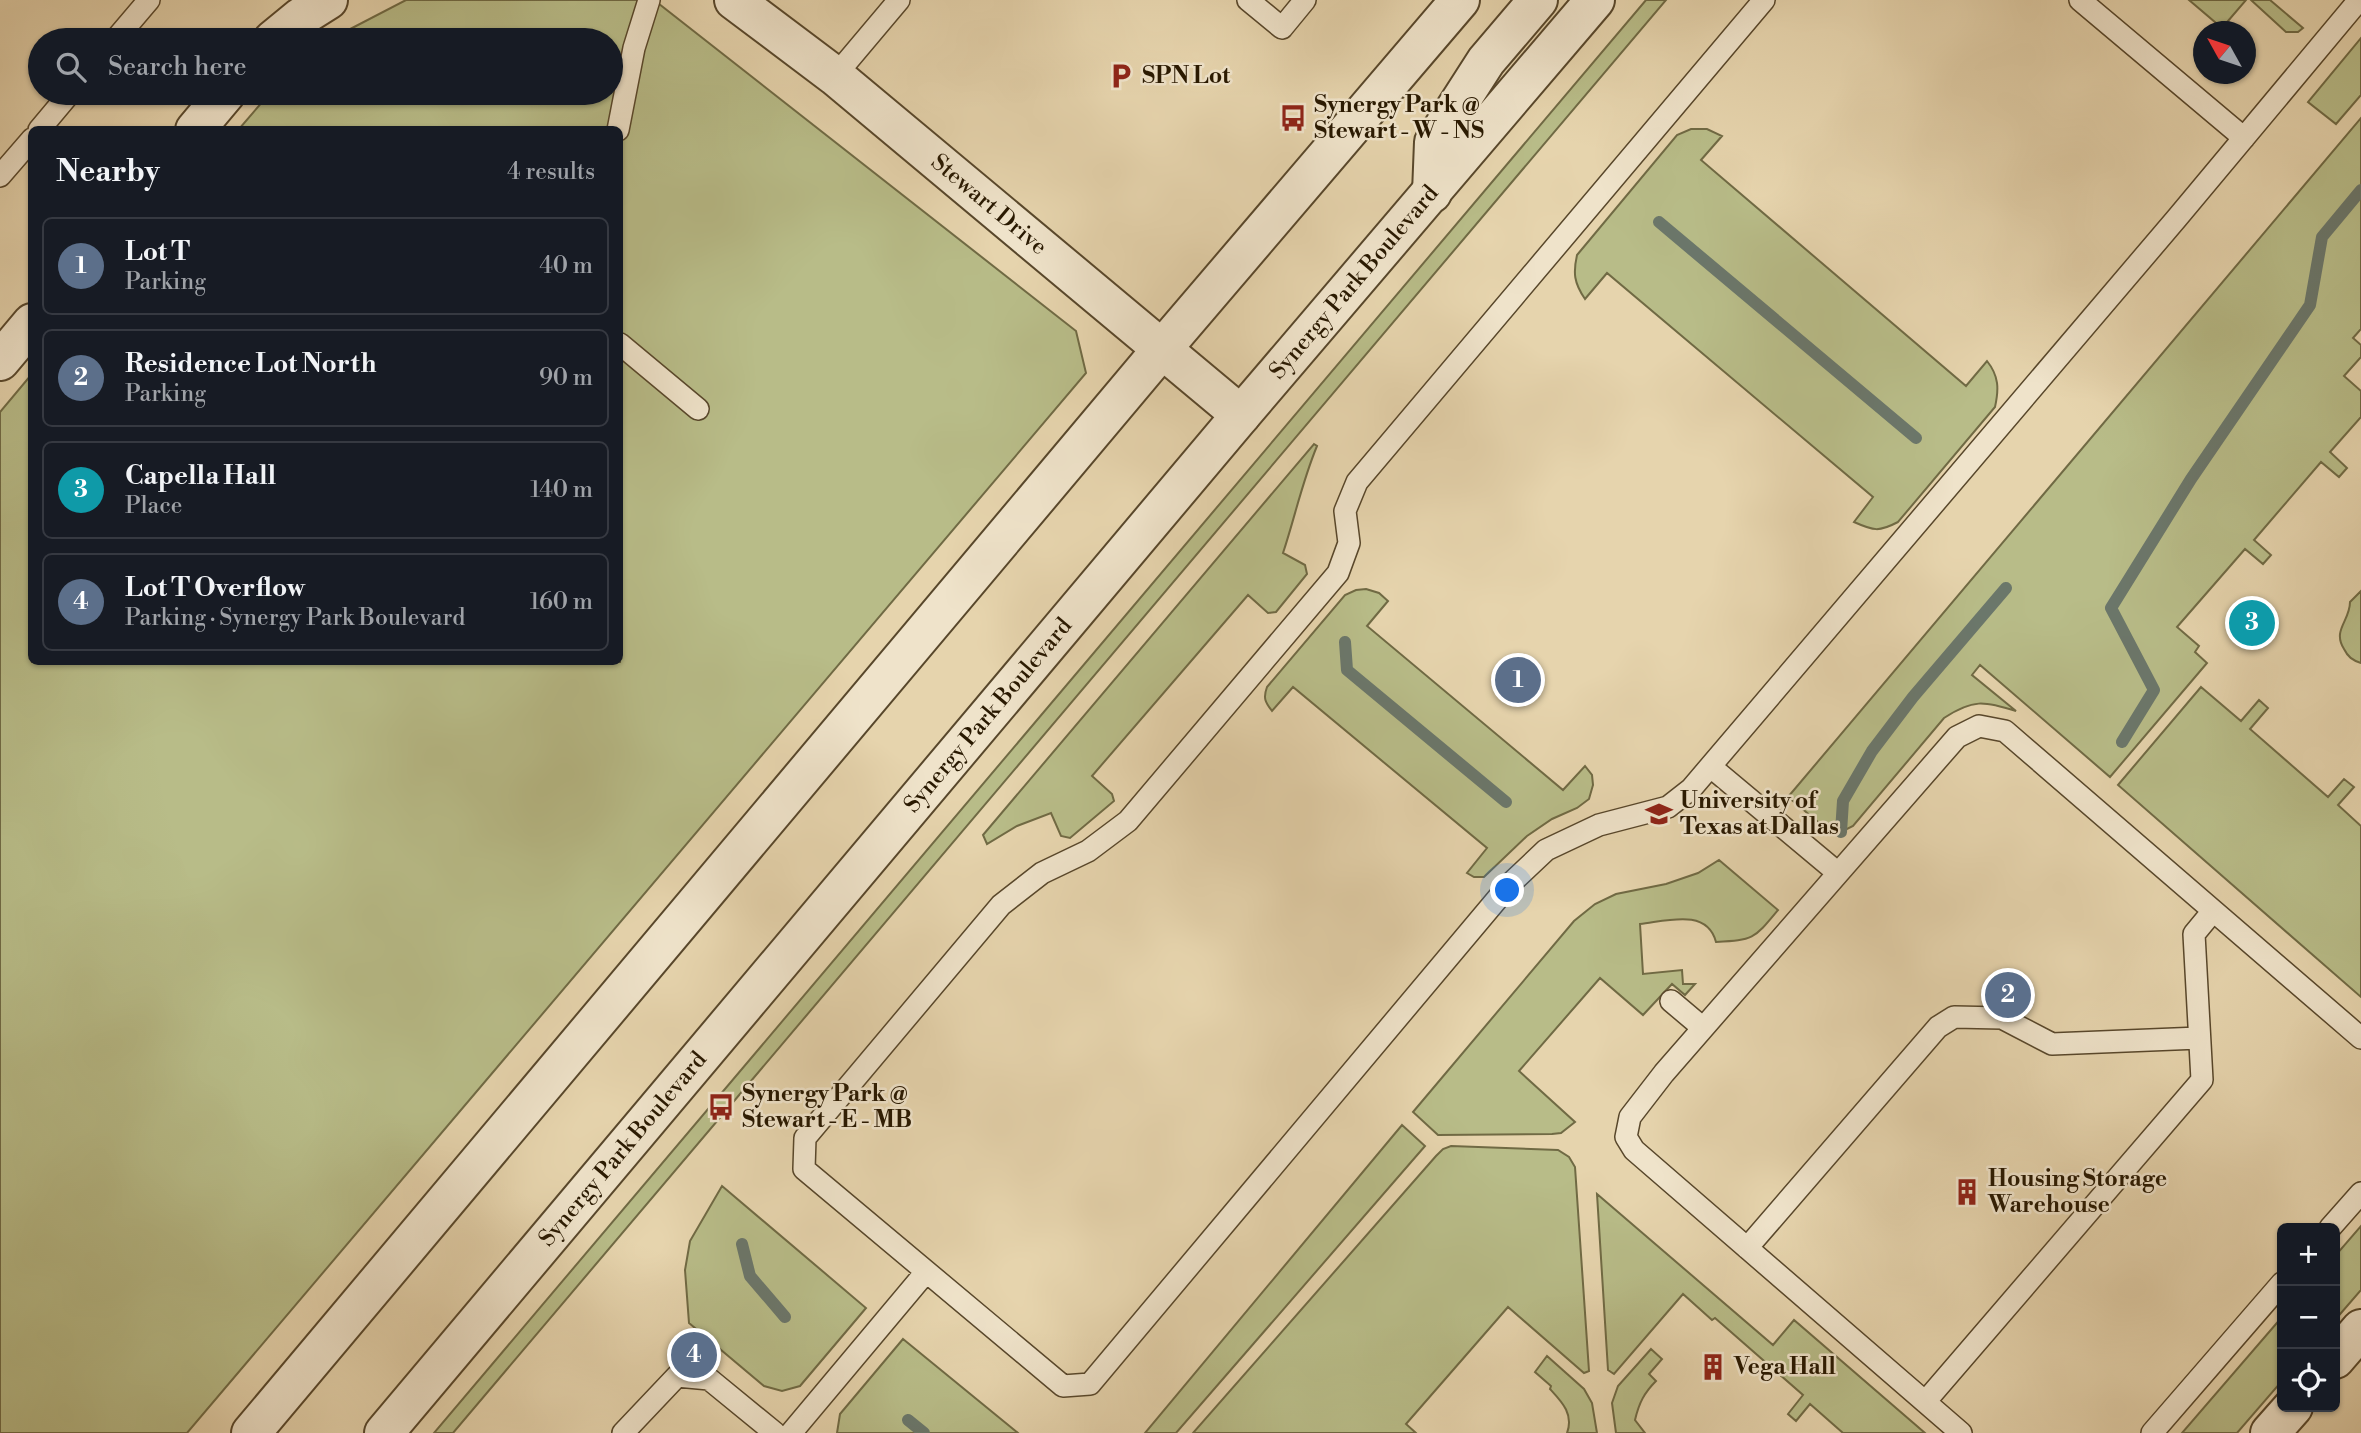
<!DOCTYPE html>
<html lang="en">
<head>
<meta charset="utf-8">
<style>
  :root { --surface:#171b24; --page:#242831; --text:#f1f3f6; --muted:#9ea1a6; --line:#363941; --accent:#2563eb }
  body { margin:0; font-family:"Libre Bodoni",serif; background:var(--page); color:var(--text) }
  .controls { position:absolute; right:21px; bottom:21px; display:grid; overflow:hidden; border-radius:10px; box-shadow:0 2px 5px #0004 }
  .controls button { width:63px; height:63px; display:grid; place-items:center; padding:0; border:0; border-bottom:2px solid var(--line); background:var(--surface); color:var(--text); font:35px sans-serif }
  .compass { position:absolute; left:2193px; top:21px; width:63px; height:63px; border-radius:50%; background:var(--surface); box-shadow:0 2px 5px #0004; rotate:310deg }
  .you { position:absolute; left:1508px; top:891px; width:24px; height:24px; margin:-18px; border:5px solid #fff; border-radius:50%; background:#1a73e8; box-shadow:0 0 0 10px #1a73e833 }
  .badge { display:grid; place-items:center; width:46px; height:46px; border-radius:50%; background:var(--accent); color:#fff; font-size:23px; font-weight:700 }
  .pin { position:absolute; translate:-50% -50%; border:4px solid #fff; box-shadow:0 2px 7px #0006 }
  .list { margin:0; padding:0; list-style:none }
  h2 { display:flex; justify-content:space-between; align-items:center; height:91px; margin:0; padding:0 28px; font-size:30px }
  h2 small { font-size:23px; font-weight:400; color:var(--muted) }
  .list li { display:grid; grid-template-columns:46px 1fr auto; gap:21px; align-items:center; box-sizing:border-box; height:98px; margin:0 14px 14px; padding:0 14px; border:2px solid var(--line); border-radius:10px }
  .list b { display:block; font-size:26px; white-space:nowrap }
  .list p { margin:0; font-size:23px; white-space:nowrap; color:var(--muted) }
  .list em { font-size:23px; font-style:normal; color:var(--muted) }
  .icon { flex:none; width:38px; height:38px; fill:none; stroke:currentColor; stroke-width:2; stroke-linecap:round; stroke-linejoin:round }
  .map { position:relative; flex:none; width:2361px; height:1433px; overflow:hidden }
  .search { position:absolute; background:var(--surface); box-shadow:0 2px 5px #0004; left:28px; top:28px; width:595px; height:77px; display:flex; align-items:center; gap:18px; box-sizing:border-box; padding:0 24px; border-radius:38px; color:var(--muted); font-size:26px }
  .panel { position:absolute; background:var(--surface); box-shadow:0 2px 5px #0004; left:28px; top:126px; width:595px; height:539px; border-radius:10px }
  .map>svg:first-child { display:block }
  .green { fill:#b8bc88; stroke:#706a44; stroke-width:2 }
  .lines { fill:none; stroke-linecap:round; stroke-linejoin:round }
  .stream { stroke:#6b776b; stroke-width:12 }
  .service-casing { stroke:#58472b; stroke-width:24 }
  .minor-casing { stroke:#58472b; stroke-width:42 }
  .tertiary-casing { stroke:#58472b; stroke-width:42 }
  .service { stroke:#efe3ca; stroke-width:21 }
  .minor { stroke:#efe3ca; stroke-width:38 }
  .tertiary { stroke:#efe3ca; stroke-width:38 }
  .labels { text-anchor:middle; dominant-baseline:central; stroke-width:5; stroke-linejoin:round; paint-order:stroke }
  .poi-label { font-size:23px; font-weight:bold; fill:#281800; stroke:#efe3ca; text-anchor:start }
  .street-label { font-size:23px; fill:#281800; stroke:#efe3ca }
</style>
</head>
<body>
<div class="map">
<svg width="2361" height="1433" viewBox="0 0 2361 1433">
  <rect width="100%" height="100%" fill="#e6d4ad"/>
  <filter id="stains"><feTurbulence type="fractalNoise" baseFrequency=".00286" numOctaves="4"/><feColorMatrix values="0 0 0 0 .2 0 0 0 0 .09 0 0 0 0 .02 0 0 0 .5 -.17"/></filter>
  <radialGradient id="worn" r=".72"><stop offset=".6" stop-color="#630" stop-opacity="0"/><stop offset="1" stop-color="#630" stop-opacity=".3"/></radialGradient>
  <path class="green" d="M406,0H654L1076,331L1086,373L187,1433H0V412L31,375L32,662H620V130L239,129L270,93H611V40H329Z
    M1646,0H1666L453,1433H434Z
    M2189,0H2246L2222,28Z
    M2251,0H2270L2303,28L2298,32H2286Z
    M2361,38V95L2336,124L2308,102Z
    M2361,118V329L2353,338L2361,345V357L2344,376L2361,391V417L2330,452L2347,468L2339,477L2321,462L2254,540L2271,555L2263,564L2245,549L2177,627L2199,646L2195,652L2207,663L2110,777L1980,665L1972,675L2016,711C1984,701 1973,699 1944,718L1853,826L1841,832H1830L1788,797Z
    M1691,129H1707L1722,136L1701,160L1966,386L1987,361C1999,376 1999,389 1995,407L1898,522C1879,532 1874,531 1854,522L1873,497L1607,273L1585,299C1574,283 1573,273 1577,255L1677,135Z
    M1314,444L1317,446C1302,482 1295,517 1283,553L1305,565L1307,574L1276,612L1268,613L1248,595L1092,776L1112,794L1114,801L1070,838L1061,836L1051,813L1017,826L987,844L983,835Z
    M1366,589L1379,593L1388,601L1367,626L1563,790L1585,766L1592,775L1593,785L1589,799L1577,808L1552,819L1527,836L1484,877H1474L1467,873L1487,848L1293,687L1272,711C1265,702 1263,698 1267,687L1345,595L1356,590Z
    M2361,591V663C2352,660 2348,657 2344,649C2332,630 2350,621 2350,602Z
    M2201,687L2241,721L2259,700L2268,708L2250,729L2328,797L2344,779L2354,787L2338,805L2361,826V997L2118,785Z
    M1719,860L1778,910C1754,939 1754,940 1716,942C1707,908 1667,921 1640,924L1643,974L1682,970L1683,984H1695L1685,995L1672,984L1643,1015L1600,978L1519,1071L1575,1122L1561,1133L1552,1134L1438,1135L1413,1112L1574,921L1595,904L1616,894L1666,884L1698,873Z
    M1402,1125L1425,1146L1176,1433H1145Z
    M1451,1146L1558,1150L1569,1157L1575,1167L1589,1371L1584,1373L1508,1307L1406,1424L1416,1433H1193L1436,1156L1443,1149Z
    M722,1186L866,1308L800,1386L782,1391L764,1386L689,1323L685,1270L690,1241Z
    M1597,1194L1773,1345L1794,1320L1925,1433H1843L1810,1404L1796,1421L1788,1414L1803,1395L1715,1318L1712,1320L1683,1294L1614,1374L1608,1370Z
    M2361,1226V1290L2335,1320V1256Z
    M2282,1317V1381L2237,1433H2182Z
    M903,1339L1018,1433H837L840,1414Z
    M1651,1349L1662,1359L1649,1374L1656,1381C1644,1393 1639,1403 1635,1420L1645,1433H1616L1612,1403L1618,1386Z
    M1547,1356L1584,1389L1592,1403L1597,1433H1567C1574,1414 1562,1402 1550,1389L1551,1386L1535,1372Z"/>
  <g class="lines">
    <path class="stream" d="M1659,222L1916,438
      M1345,642L1347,670L1506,802
      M2122,742L2154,690L2111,608L2191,479L2310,305L2322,237L2361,190
      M1841,832L1843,801L1872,751L1913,697L2006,588
      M742,1244L750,1276L785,1317
      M908,1420L924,1433"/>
    <defs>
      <path id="service" d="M1248,0L1282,28L1305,0
        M1764,0L1357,482L1345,511L1349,543L1338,573L1128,821L1088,851L1042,873L1001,905L805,1138L804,1169L1063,1386L1090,1384L1509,885L1546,850L1599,825L1668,807L1691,789L2177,218L2359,0
        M2080,0L2244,138
        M115,40L149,0
        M835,76L899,0
        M39,130L70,93
        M618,130L634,48L649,0
        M0,176L32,139
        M620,344L698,409
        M1711,767L1838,873
        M1671,1001L1703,1028
        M2330,1228L2361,1193
        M1747,1248L1938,1027L1954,1017L2002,1018L2052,1044L2199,1038
        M1925,1402L2202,1080L2194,934L2213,911
        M623,1433L677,1376L709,1379L775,1433
        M791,1433L926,1272
        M1961,1433L1634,1150L1626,1137L1630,1117L1664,1073L1957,737L1979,726L2005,731L2361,1038
        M2152,1433L2282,1283"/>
      <g id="minor">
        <path id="s1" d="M734,0L835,76L1241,415"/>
        <path d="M273,40L301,17L328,0"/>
        <path d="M195,130L226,93"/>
        <path d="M0,361L32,323"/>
        <path d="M2335,1359L2361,1329"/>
        <path d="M2270,1433L2293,1407"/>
      </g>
      <g id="tertiary">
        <path d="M1432,193L1434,142L1486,61L1538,0"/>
        <path d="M251,1433L1162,349L1460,0"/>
        <path id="s2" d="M384,1433L1241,415L1595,0"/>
      </g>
    </defs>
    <use href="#service" class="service-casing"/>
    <use href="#minor" class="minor-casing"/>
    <use href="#tertiary" class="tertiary-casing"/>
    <use href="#service" class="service"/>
    <use href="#minor" class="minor"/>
    <use href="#tertiary" class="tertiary"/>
  </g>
  <defs>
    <symbol id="parking-bare" viewBox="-9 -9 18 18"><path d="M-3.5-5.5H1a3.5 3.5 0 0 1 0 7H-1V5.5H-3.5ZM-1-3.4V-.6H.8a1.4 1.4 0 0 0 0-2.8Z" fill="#8f2418" stroke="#efe3ca" stroke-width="2.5" paint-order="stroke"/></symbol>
    <symbol id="bus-bare" viewBox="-9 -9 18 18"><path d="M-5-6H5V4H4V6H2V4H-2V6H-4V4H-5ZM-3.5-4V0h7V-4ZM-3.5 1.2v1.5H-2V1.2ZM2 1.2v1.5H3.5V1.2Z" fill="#8f2418" stroke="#efe3ca" stroke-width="2.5" paint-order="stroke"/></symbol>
    <symbol id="university-bare" viewBox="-9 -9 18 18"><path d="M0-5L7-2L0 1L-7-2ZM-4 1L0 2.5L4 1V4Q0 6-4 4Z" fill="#8f2418" stroke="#efe3ca" stroke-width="2.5" paint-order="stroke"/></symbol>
    <symbol id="building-bare" viewBox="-9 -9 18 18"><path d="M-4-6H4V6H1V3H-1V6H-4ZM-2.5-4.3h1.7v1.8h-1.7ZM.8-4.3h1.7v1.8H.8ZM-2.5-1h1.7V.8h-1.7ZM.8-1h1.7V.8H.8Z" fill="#8f2418" stroke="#efe3ca" stroke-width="2.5" paint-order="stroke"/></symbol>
  </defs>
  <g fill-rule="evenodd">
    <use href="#parking-bare" x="1102" y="57" width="38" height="38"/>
    <use href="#bus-bare" x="1274" y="99" width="38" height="38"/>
    <use href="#university-bare" x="1640" y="795" width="38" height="38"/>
    <use href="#bus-bare" x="702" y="1088" width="38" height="38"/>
    <use href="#building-bare" x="1948" y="1173" width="38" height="38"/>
    <use href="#building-bare" x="1694" y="1348" width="38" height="38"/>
  </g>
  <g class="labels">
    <g class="poi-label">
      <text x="1142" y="76">SPN Lot</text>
      <text x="1314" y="105">Synergy Park @<tspan x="1314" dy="26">Stewart - W - NS</tspan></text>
      <text x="1680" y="801">University of<tspan x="1680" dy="26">Texas at Dallas</tspan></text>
      <text x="742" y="1094">Synergy Park @<tspan x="742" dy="26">Stewart - E - MB</tspan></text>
      <text x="1988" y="1179">Housing Storage<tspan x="1988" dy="26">Warehouse</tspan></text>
      <text x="1734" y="1367">Vega Hall</text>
    </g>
    <g class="street-label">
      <text stroke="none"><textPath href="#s1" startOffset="327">Stewart Drive</textPath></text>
      <text stroke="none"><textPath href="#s2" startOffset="1505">Synergy Park Boulevard</textPath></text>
      <text stroke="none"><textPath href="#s2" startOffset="938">Synergy Park Boulevard</textPath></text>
      <text stroke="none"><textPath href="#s2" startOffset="371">Synergy Park Boulevard</textPath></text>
    </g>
  </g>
  <rect width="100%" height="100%" filter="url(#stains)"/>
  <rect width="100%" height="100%" fill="url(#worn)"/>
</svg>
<div class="controls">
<button>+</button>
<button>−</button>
<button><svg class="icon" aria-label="locate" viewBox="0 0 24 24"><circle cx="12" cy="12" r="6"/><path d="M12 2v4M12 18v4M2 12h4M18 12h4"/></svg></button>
</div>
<svg class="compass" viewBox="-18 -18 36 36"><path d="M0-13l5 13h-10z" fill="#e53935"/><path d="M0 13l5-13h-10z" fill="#9ea1a6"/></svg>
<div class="you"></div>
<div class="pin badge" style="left:1518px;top:680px;background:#5c6f8a">1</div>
<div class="pin badge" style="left:2008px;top:995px;background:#5c6f8a">2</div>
<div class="pin badge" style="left:2252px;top:623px;background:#0f9aa8">3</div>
<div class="pin badge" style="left:694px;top:1355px;background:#5c6f8a">4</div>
<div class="search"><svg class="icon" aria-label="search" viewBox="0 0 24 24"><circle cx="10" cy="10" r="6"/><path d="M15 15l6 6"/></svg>Search here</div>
<section class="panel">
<h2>Nearby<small>4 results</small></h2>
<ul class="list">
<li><span class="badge" style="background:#5c6f8a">1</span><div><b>Lot T</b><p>Parking</p></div><em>40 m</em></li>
<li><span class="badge" style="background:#5c6f8a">2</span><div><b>Residence Lot North</b><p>Parking</p></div><em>90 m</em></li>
<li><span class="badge" style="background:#0f9aa8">3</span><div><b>Capella Hall</b><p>Place</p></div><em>140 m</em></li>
<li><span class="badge" style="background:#5c6f8a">4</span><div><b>Lot T Overflow</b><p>Parking · Synergy Park Boulevard</p></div><em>160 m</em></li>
</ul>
</section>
</div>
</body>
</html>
